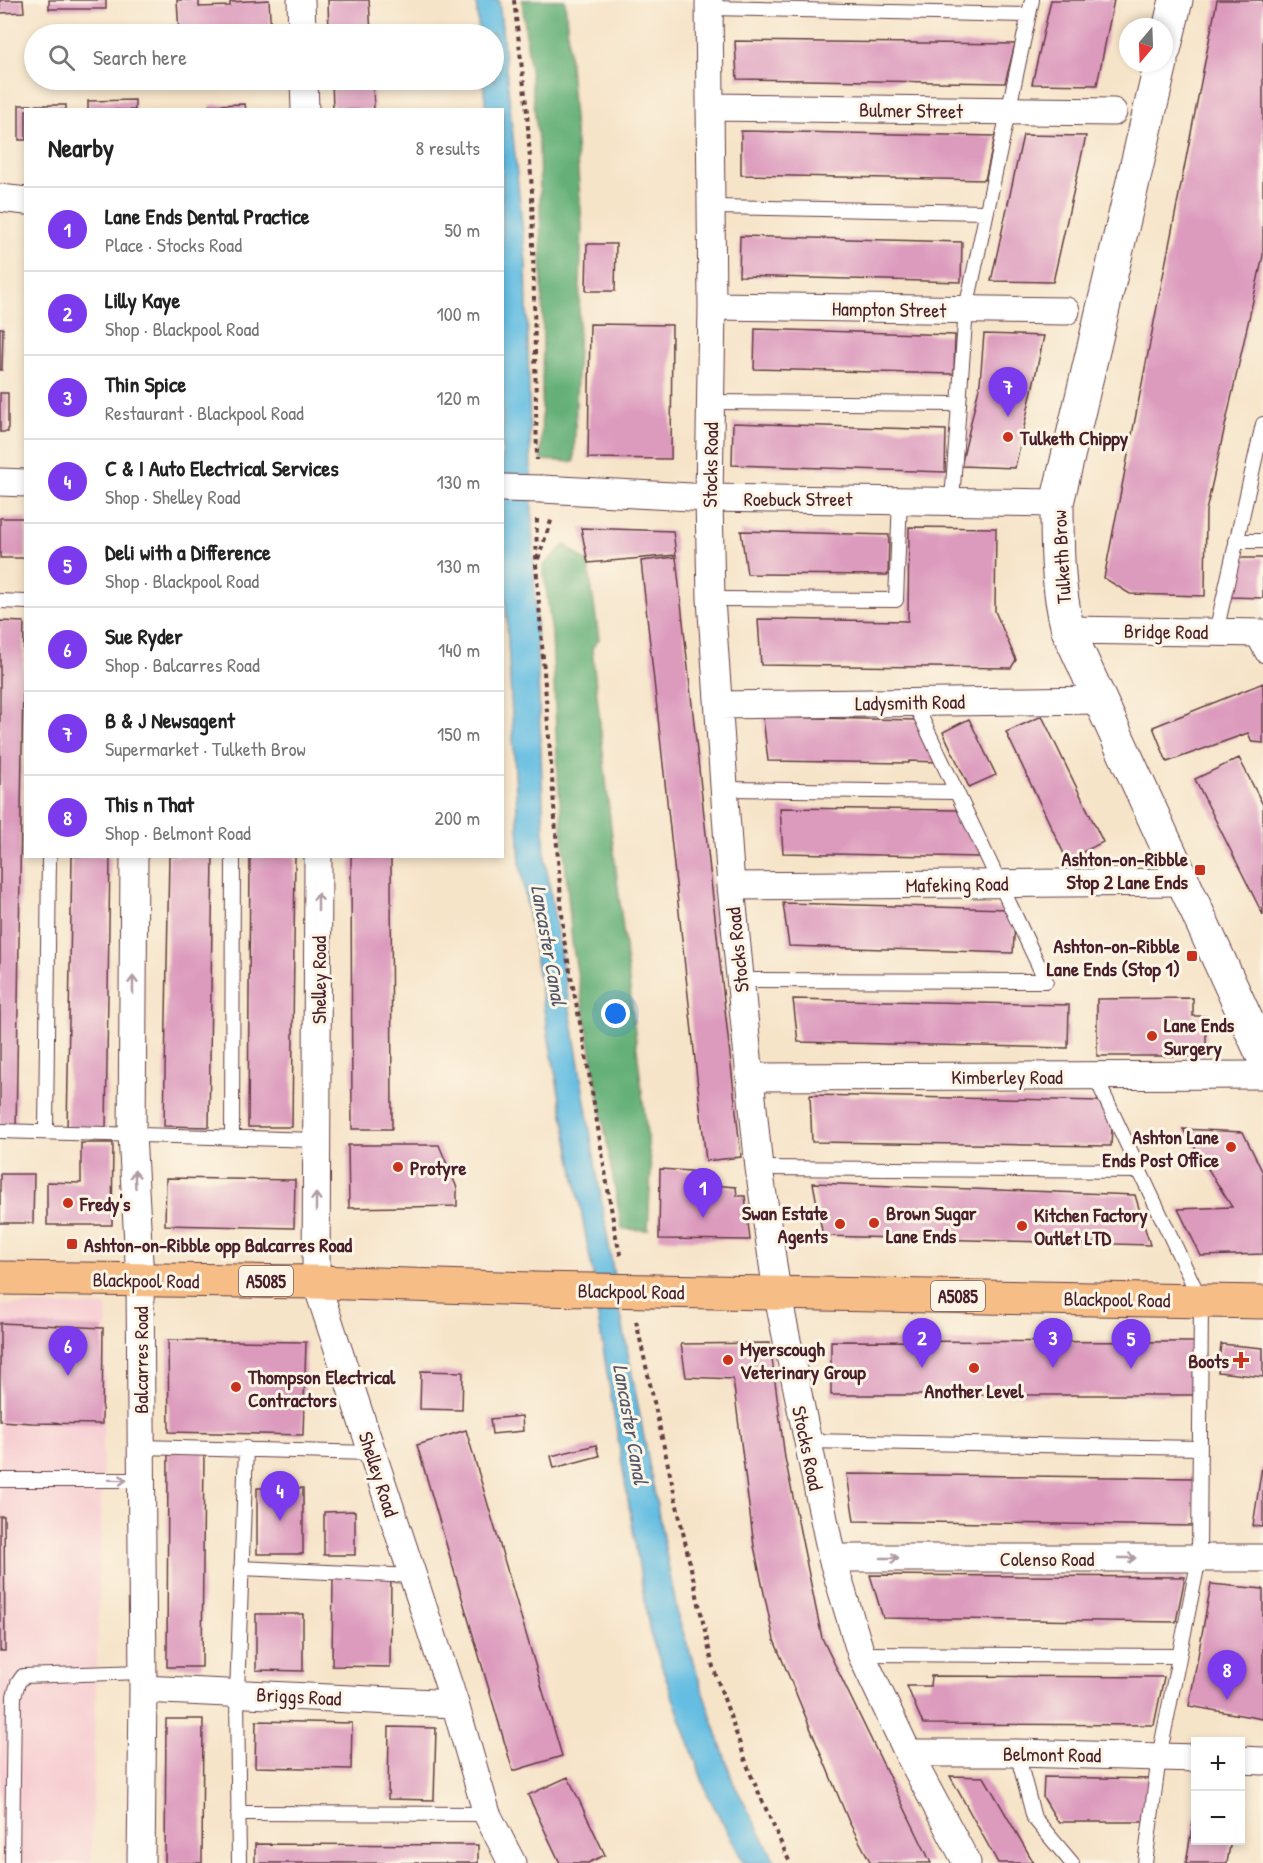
<!DOCTYPE html>
<html lang="en">
<head>
<meta charset="utf-8">
<style>
  :root { --surface:#fff; --page:#f2f2f2; --text:#222; --muted:#767676; --line:#e0e0e0; --accent:#7c3aed }
  body { margin:0; font-family:"Patrick Hand",sans-serif; background:var(--page); color:var(--text) }
  .controls { position:absolute; right:18px; bottom:18px; display:grid; overflow:hidden; border-radius:0px; box-shadow:0 3px 9px #0003 }
  .controls button { width:54px; height:54px; display:grid; place-items:center; padding:0; border:0; border-bottom:2px solid var(--line); background:var(--surface); color:var(--text); font:30px sans-serif }
  .compass { position:absolute; left:1119px; top:18px; width:54px; height:54px; border-radius:50%; background:var(--surface); box-shadow:0 3px 9px #0003; rotate:199deg }
  .you { position:absolute; left:616px; top:1014px; width:21px; height:21px; margin:-15px; border:4px solid #fff; border-radius:50%; background:#1a73e8; box-shadow:0 0 0 9px #1a73e833 }
  .badge { display:grid; place-items:center; width:39px; height:39px; border-radius:50%; background:var(--accent); color:#fff; font-size:20px; font-weight:700 }
  .pin { position:absolute; translate:-50% -50px; filter:drop-shadow(0 2px 3px #0008) }
  .pin::after { content:''; position:absolute; top:32px; width:21px; height:18px; background:inherit; clip-path:polygon(0 0,100% 0,50% 100%) }
  .list { margin:0; padding:0; list-style:none }
  h2 { display:flex; justify-content:space-between; align-items:center; height:78px; margin:0; padding:0 24px; font-size:26px }
  h2 small { font-size:20px; font-weight:400; color:var(--muted) }
  .list li { display:grid; grid-template-columns:39px 1fr auto; gap:18px; align-items:center; box-sizing:border-box; height:84px; padding:0 24px; border-top:2px solid var(--line) }
  .list b { display:block; font-size:22px; white-space:nowrap }
  .list p { margin:0; font-size:20px; white-space:nowrap; color:var(--muted) }
  .list em { font-size:20px; font-style:normal; color:var(--muted) }
  .icon { flex:none; width:33px; height:33px; fill:none; stroke:currentColor; stroke-width:2; stroke-linecap:round; stroke-linejoin:round }
  .map { position:relative; flex:none; width:1263px; height:1863px; overflow:hidden }
  .search { position:absolute; background:var(--surface); box-shadow:0 3px 9px #0003; left:24px; top:24px; width:480px; height:66px; display:flex; align-items:center; gap:15px; box-sizing:border-box; padding:0 21px; border-radius:33px; color:var(--muted); font-size:22px }
  .panel { position:absolute; background:var(--surface); box-shadow:0 3px 9px #0003; left:24px; top:108px; width:480px; height:750px; border-radius:0px }
  .map>svg:first-child { display:block }
  .built { fill:#f7cfd3 }
  .forest { fill:#65b078; stroke:#586852; stroke-width:1.5 }
  .water { fill:#65bee2; stroke:#586e86; stroke-width:1.5 }
  .building { fill:#dc9abd }
  .lines { fill:none; stroke-linecap:round; stroke-linejoin:round }
  .service-casing { stroke:#643d43; stroke-width:16 }
  .minor-casing { stroke:#643d43; stroke-width:29 }
  .tertiary-casing { stroke:#643d43; stroke-width:35 }
  .trunk-casing { stroke:#643d43; stroke-width:35 }
  .path { stroke:#643d43; stroke-width:4; stroke-dasharray:4.5 4.5; stroke-linecap:butt }
  .service { stroke:#fff; stroke-width:14 }
  .minor { stroke:#fff; stroke-width:27 }
  .tertiary { stroke:#fff; stroke-width:33 }
  .trunk { stroke:#f6be86; stroke-width:33 }
  .minor-bridge-casing { stroke:#643d43; stroke-width:29; stroke-linecap:butt }
  .trunk-bridge-casing { stroke:#643d43; stroke-width:35; stroke-linecap:butt }
  .minor-bridge { stroke:#fff; stroke-width:27 }
  .trunk-bridge { stroke:#f6be86; stroke-width:33 }
  .oneway { stroke:#ae9aa0 }
  .poi-dot { fill:#c8321e; stroke:#fcf5e5; stroke-width:2 }
  .labels { text-anchor:middle; dominant-baseline:central; stroke-width:6; stroke-linejoin:round; paint-order:stroke }
  .shield { fill:#fcf5e5; stroke:#7f5f63; stroke-width:1.5 }
  .shield-label { font-size:18px; font-weight:bold; fill:#4a1f2b }
  .street-label { font-size:20px; fill:#4a1f2b; stroke:#fcf5e5 }
  .poi-label { font-size:20px; font-weight:bold; fill:#4a1f2b; stroke:#fcf5e5; text-anchor:start }
  .water-label { font-size:21px; font-style:italic; fill:#53576b; stroke:#fcf5e5 }
</style>
</head>
<body>
<div class="map">
<svg width="1263" height="1863" viewBox="0 0 1263 1863">
  <rect width="100%" height="100%" fill="#fcf5e5"/>
  <filter id="ink" filterUnits="userSpaceOnUse"><feTurbulence type="fractalNoise" baseFrequency=".0167" numOctaves="2"/><feDisplacementMap in="SourceGraphic" scale="12" xChannelSelector="R" yChannelSelector="G"/><feConvolveMatrix kernelMatrix="1 2 1 2 8 2 1 2 1" color-interpolation-filters="sRGB"/></filter>
  <filter id="wash" filterUnits="userSpaceOnUse"><feTurbulence type="fractalNoise" baseFrequency=".008" numOctaves="4" result="noise"/><feDisplacementMap in="SourceGraphic" scale="24" xChannelSelector="R" yChannelSelector="G"/><feGaussianBlur stdDeviation="1.35" result="paint"/><feColorMatrix in="noise" values="0 0 0 0 0 0 0 0 0 0 0 0 0 0 0 0 0 1.4 0 .05"/><feComposite in="paint" operator="in"/></filter>
  <g filter="url(#wash)">
    <rect width="100%" height="100%" fill="#f6e4c9"/>
    <path class="built" d="M0,1305L107,1306L91,1863H0Z"/>
    <path class="forest" d="M522,0H565L582,225L574,462L541,460L543,330L539,149Z
      M565,545L588,563L599,639L592,648L610,819L651,1169L648,1230L622,1229L572,942L558,777L552,634L543,566Z"/>
    <path class="water" d="M476,0H499L526,263L532,520L545,860L617,1295L678,1617L733,1782L776,1863H744L707,1793L650,1633L594,1293L596,1290L549,1039L520,863L502,532V110L486,109L483,80H494V34H479Z"/>
    <g id="blocks">
      <path class="building" d="M0,0H23L24,12L0,13Z
        M49,0H106V9H49Z
        M177,0H199V7L230,6V2L269,0L271,34H179Z
        M328,0H369L371,34H329Z
        M1051,0H1114L1097,85L1032,84Z
        M1217,0H1263V256L1206,511L1205,596L1130,594L1104,578Z
        M735,41L1015,44L1005,83L737,79Z
        M332,80H373L374,110H333Z
        M135,100V110H88V101Z
        M245,104L246,110H210V105Z
        M19,105H66V110H26V140H19Z
        M741,131L995,136L985,180L741,175Z
        M1023,135L1086,136L1053,282L991,281Z
        M740,236L962,242L961,282L739,276Z
        M587,244H616L615,291H586Z
        M590,324L672,325L671,459L588,458Z
        M0,328H3L2,370H0Z
        M755,329L955,335L954,374L754,369Z
        M984,334L1044,336L1015,468L961,466L980,383Z
        M0,393H8V432H0Z
        M733,423L946,430L945,472L732,465Z
        M0,518H26V558H0Z
        M909,527L996,528L995,611L1016,660L1011,668L761,665L758,619L908,621Z
        M581,528L673,531L676,555L588,563Z
        M741,531L889,535L888,575L747,574Z
        M676,557L741,1157L706,1161L641,561Z
        M1239,558H1263V598L1230,597Z
        M0,621L24,622L16,1132H0Z
        M1263,683V743L1252,742L1248,733L1167,762L1153,727Z
        M1042,716L1103,842L1067,860L1006,732Z
        M763,717L917,720L937,762L909,761V763L768,761Z
        M969,719L996,775L969,787L943,732Z
        M1239,758L1263,805V915L1195,779Z
        M780,808L960,810L982,854L979,857L783,853Z
        M72,856H110L106,1130L67,1129Z
        M169,856H213L209,1127L164,1126Z
        M250,856H295L292,1127H248Z
        M351,856H391L392,1129H352Z
        M783,903L1008,909L1015,922L1013,953L789,946Z
        M1193,998V1016H1206V1056H1097V999Z
        M793,999L1069,1005L1068,1048L798,1042Z
        M810,1095L1100,1101L1112,1126L1111,1146L812,1142Z
        M1183,1129L1243,1132L1263,1173V1254L1201,1256L1178,1209L1232,1207Z
        M81,1143H113L112,1225H47V1182L81,1183Z
        M348,1145H439L457,1188V1206L349,1208Z
        M660,1169L691,1171V1197H711L712,1185L736,1187L737,1196H745L750,1240L659,1239Z
        M0,1174H34L33,1223H0Z
        M166,1178L295,1180L294,1228L165,1225Z
        M813,1183L1135,1195L1150,1245L823,1236Z
        M0,1323L103,1328L102,1424L32,1423L0,1421Z
        M168,1340L306,1342L303,1435L169,1432Z
        M831,1341L1197,1342L1196,1395H831Z
        M770,1343L785,1458L822,1638L931,1863H871L849,1822L774,1640L754,1546L733,1379L686,1377L681,1344Z
        M1221,1344L1263,1348V1377L1218,1372Z
        M421,1371L463,1372L462,1410L420,1409Z
        M522,1416L523,1431L492,1434L490,1419Z
        M466,1430L562,1756L513,1771L417,1445Z
        M596,1445L599,1456L554,1468L551,1456Z
        M168,1451H204L202,1667H167Z
        M1262,1466H1263V1527L1253,1526Z
        M847,1474L1194,1478V1526L854,1521Z
        M257,1488H303V1554H257Z
        M355,1511V1555H324V1512Z
        M0,1516H4L5,1651H0Z
        M870,1575L1185,1577L1176,1622L883,1618Z
        M333,1576H391L390,1667L332,1666Z
        M1211,1584L1263,1589V1719L1189,1706Z
        M256,1614H303V1671L256,1670Z
        M931,1676L1164,1677L1154,1725L923,1724L907,1686H930Z
        M166,1719H203L202,1863H165Z
        M256,1721L352,1723L351,1769L255,1767Z
        M389,1727L436,1728L434,1800L388,1799Z
        M950,1776L984,1777L1034,1863H998Z
        M568,1777L605,1855L588,1863H560L528,1795Z
        M1044,1777L1154,1779L1147,1822H1058L1043,1797Z
        M1194,1815L1196,1840H1231L1227,1863H1186Z
        M255,1844L478,1845V1863H255Z"/>
    </g>
  </g>
  <g filter="url(#ink)">
    <use href="#blocks" fill-opacity="0" stroke="#643d43" stroke-width="1.5"/>
    <g class="lines">
      <defs>
        <path id="service" d="M710,8L1029,15
          M712,207L986,212
          M711,402L959,404
          M952,500L966,309L1032,0
          M1236,541H1263
          M711,599L896,600L900,499
          M0,601L26,602
          M1216,632L1263,424
          M1251,633L1263,655
          M725,789L956,792
          M741,980L1046,981L914,702
          M1095,1076L1201,1301L1199,1558L1159,1757L1145,1863
          M0,1131L317,1140
          M46,1131L49,856
          M232,1137L233,856
          M759,1168L1140,1171
          M806,1441L1200,1448
          M141,1447L372,1453
          M0,1480H141
          M241,1568L413,1576
          M861,1654L1179,1656
          M1017,1753L1034,1818L1072,1863
          M238,1813L487,1814
          M12,1863L14,1696L18,1683L23,1676L142,1672
          M239,1863L237,1693L246,1448"/>
        <path id="minor" d="M301,0L302,34
          M709,0L712,306L709,498L711,599L731,886L759,1168L777,1292L832,1558L861,1654L908,1753L967,1863
          M304,80L305,110
          M710,107L1113,112
          M0,198L26,201
          M712,306L1066,311
          M0,482L26,483
          M542,489L709,498L1057,503
          M1068,630L1263,633
          M720,705L1099,700
          M134,856L132,1134L140,1280L143,1689L141,1863
          M318,856L316,1282L455,1704L487,1814L512,1863
          M731,886L1183,882
          M750,1077L1263,1075
          M832,1558H1263
          M143,1689L455,1704
          M908,1753H1017L1196,1758
          M1240,1760L1263,1761"/>
        <path id="tertiary" d="M1164,50L1176,0
          M1161,63L1057,503C1057,546 1057,587 1068,630L1263,1056"/>
        <path id="trunk" d="M0,1278L316,1282L532,1289
          M654,1291L1263,1302"/>
      </defs>
      <use href="#service" class="service-casing"/>
      <use href="#minor" class="minor-casing"/>
      <use href="#tertiary" class="tertiary-casing"/>
      <use href="#trunk" class="trunk-casing"/>
      <path class="path" d="M514,0L527,112L532,192L537,460
        M537,519L536,564L564,940L585,1049L615,1232L621,1258
        M538,559L552,518
        M636,1321L713,1667L750,1773L790,1863"/>
      <use href="#service" class="service"/>
      <use href="#minor" class="minor"/>
      <use href="#tertiary" class="tertiary"/>
      <use href="#trunk" class="trunk"/>
      <defs>
        <path id="minor-bridge" d="M502,488L542,489"/>
        <path id="trunk-bridge" d="M532,1289L654,1291"/>
      </defs>
      <use href="#minor-bridge" class="minor-bridge-casing"/>
      <use href="#trunk-bridge" class="trunk-bridge-casing"/>
      <use href="#minor-bridge" class="minor-bridge"/>
      <use href="#trunk-bridge" class="trunk-bridge"/>
    </g>
    <defs><path id="oneway-shaft" d="M-6 0H5M1.5-3L5.5 0L1.5 3" fill="none" stroke-width="1.6" stroke-linecap="round" stroke-linejoin="round" transform="scale(1.5)"/></defs>
    <g class="oneway">
      <use href="#oneway-shaft" transform="translate(318 902) rotate(-90)"/>
      <use href="#oneway-shaft" transform="translate(133 985) rotate(-90)"/>
      <use href="#oneway-shaft" transform="translate(135 1179) rotate(-93)"/>
      <use href="#oneway-shaft" transform="translate(316 1202) rotate(-90)"/>
      <use href="#oneway-shaft" transform="translate(118 1480) rotate(1)"/>
      <use href="#oneway-shaft" transform="translate(890 1558)"/>
      <use href="#oneway-shaft" transform="translate(1127 1558)"/>
    </g>
  </g>
  <g class="poi-dot">
    <circle cx="1008" cy="437" r="6"/>
    <rect x="1194" y="864" width="12" height="12" rx="3"/>
    <rect x="1186" y="950" width="12" height="12" rx="3"/>
    <circle cx="1152" cy="1036" r="6"/>
    <circle cx="1231" cy="1147" r="6"/>
    <circle cx="398" cy="1167" r="6"/>
    <circle cx="68" cy="1203" r="6"/>
    <circle cx="874" cy="1223" r="6"/>
    <circle cx="840" cy="1224" r="6"/>
    <circle cx="1022" cy="1226" r="6"/>
    <rect x="66" y="1238" width="12" height="12" rx="3"/>
    <circle cx="728" cy="1360" r="6"/>
    <path d="M1238 1351h6v6h6v6h-6v6h-6v-6h-6v-6h6z"/>
    <circle cx="974" cy="1368" r="6"/>
    <circle cx="236" cy="1387" r="6"/>
  </g>
  <g class="labels">
    <g class="shield">
      <rect x="239" y="1266" width="54" height="30" rx="4.5"/>
      <rect x="931" y="1281" width="54" height="30" rx="4.5"/>
    </g>
    <g class="shield-label">
      <text x="266" y="1281">A5085</text>
      <text x="958" y="1296">A5085</text>
    </g>
    <g class="street-label">
      <text transform="translate(911 110) rotate(1)">Bulmer Street</text>
      <text transform="translate(889 309) rotate(1)">Hampton Street</text>
      <text transform="translate(710 465) rotate(-89)">Stocks Road</text>
      <text x="798" y="498">Roebuck Street</text>
      <text transform="translate(1061 557) rotate(-93)">Tulketh Brow</text>
      <text transform="translate(1166 631) rotate(1)">Bridge Road</text>
      <text transform="translate(910 702) rotate(-1)">Ladysmith Road</text>
      <text transform="translate(957 884) rotate(-1)">Mafeking Road</text>
      <text transform="translate(737 950) rotate(-96)">Stocks Road</text>
      <text transform="translate(318 980) rotate(-90)">Shelley Road</text>
      <text x="1007" y="1076">Kimberley Road</text>
      <text transform="translate(146 1280) rotate(1)">Blackpool Road</text>
      <text transform="translate(631 1291) rotate(1)">Blackpool Road</text>
      <text transform="translate(1117 1299) rotate(1)">Blackpool Road</text>
      <text transform="translate(140 1360) rotate(-90)">Balcarres Road</text>
      <text transform="translate(808 1448) rotate(78)">Stocks Road</text>
      <text transform="translate(379 1474) rotate(72)">Shelley Road</text>
      <text x="1047" y="1558">Colenso Road</text>
      <text transform="translate(299 1696) rotate(3)">Briggs Road</text>
      <text transform="translate(1052 1754) rotate(1)">Belmont Road</text>
    </g>
    <g class="poi-label">
      <text x="1020" y="437">Tulketh Chippy</text>
      <text x="1188" y="858" text-anchor="end">Ashton-on-Ribble<tspan x="1188" dy="23">Stop 2 Lane Ends</tspan></text>
      <text x="1180" y="945" text-anchor="end">Ashton-on-Ribble<tspan x="1180" dy="23">Lane Ends (Stop 1)</tspan></text>
      <text x="1164" y="1024">Lane Ends<tspan x="1164" dy="23">Surgery</tspan></text>
      <text x="1219" y="1136" text-anchor="end">Ashton Lane<tspan x="1219" dy="23">Ends Post Office</tspan></text>
      <text x="410" y="1167">Protyre</text>
      <text x="80" y="1203">Fredy's</text>
      <text x="828" y="1212" text-anchor="end">Swan Estate<tspan x="828" dy="23">Agents</tspan></text>
      <text x="886" y="1212">Brown Sugar<tspan x="886" dy="23">Lane Ends</tspan></text>
      <text x="1034" y="1214">Kitchen Factory<tspan x="1034" dy="23">Outlet LTD</tspan></text>
      <text x="84" y="1244">Ashton-on-Ribble opp Balcarres Road</text>
      <text x="740" y="1348">Myerscough<tspan x="740" dy="23">Veterinary Group</tspan></text>
      <text x="1229" y="1360" text-anchor="end">Boots</text>
      <text x="248" y="1376">Thompson Electrical<tspan x="248" dy="23">Contractors</tspan></text>
      <text x="974" y="1390" text-anchor="middle">Another Level</text>
    </g>
    <g class="water-label">
      <text transform="translate(549 945) rotate(80)">Lancaster Canal</text>
      <text transform="translate(631 1424) rotate(80)">Lancaster Canal</text>
    </g>
  </g>
</svg>
<div class="controls">
<button>+</button>
<button>−</button>
</div>
<svg class="compass" viewBox="-18 -18 36 36"><path d="M0-13l5 13h-10z" fill="#e53935"/><path d="M0 13l5-13h-10z" fill="#767676"/></svg>
<div class="you"></div>
<div class="pin badge" style="left:703px;top:1218px">1</div>
<div class="pin badge" style="left:922px;top:1368px">2</div>
<div class="pin badge" style="left:1053px;top:1368px">3</div>
<div class="pin badge" style="left:280px;top:1521px">4</div>
<div class="pin badge" style="left:1131px;top:1369px">5</div>
<div class="pin badge" style="left:68px;top:1376px">6</div>
<div class="pin badge" style="left:1008px;top:417px">7</div>
<div class="pin badge" style="left:1227px;top:1700px">8</div>
<div class="search"><svg class="icon" aria-label="search" viewBox="0 0 24 24"><circle cx="10" cy="10" r="6"/><path d="M15 15l6 6"/></svg>Search here</div>
<section class="panel">
<h2>Nearby<small>8 results</small></h2>
<ul class="list">
<li><span class="badge">1</span><div><b>Lane Ends Dental Practice</b><p>Place · Stocks Road</p></div><em>50 m</em></li>
<li><span class="badge">2</span><div><b>Lilly Kaye</b><p>Shop · Blackpool Road</p></div><em>100 m</em></li>
<li><span class="badge">3</span><div><b>Thin Spice</b><p>Restaurant · Blackpool Road</p></div><em>120 m</em></li>
<li><span class="badge">4</span><div><b>C &amp; I Auto Electrical Services</b><p>Shop · Shelley Road</p></div><em>130 m</em></li>
<li><span class="badge">5</span><div><b>Deli with a Difference</b><p>Shop · Blackpool Road</p></div><em>130 m</em></li>
<li><span class="badge">6</span><div><b>Sue Ryder</b><p>Shop · Balcarres Road</p></div><em>140 m</em></li>
<li><span class="badge">7</span><div><b>B &amp; J Newsagent</b><p>Supermarket · Tulketh Brow</p></div><em>150 m</em></li>
<li><span class="badge">8</span><div><b>This n That</b><p>Shop · Belmont Road</p></div><em>200 m</em></li>
</ul>
</section>
</div>
</body>
</html>
